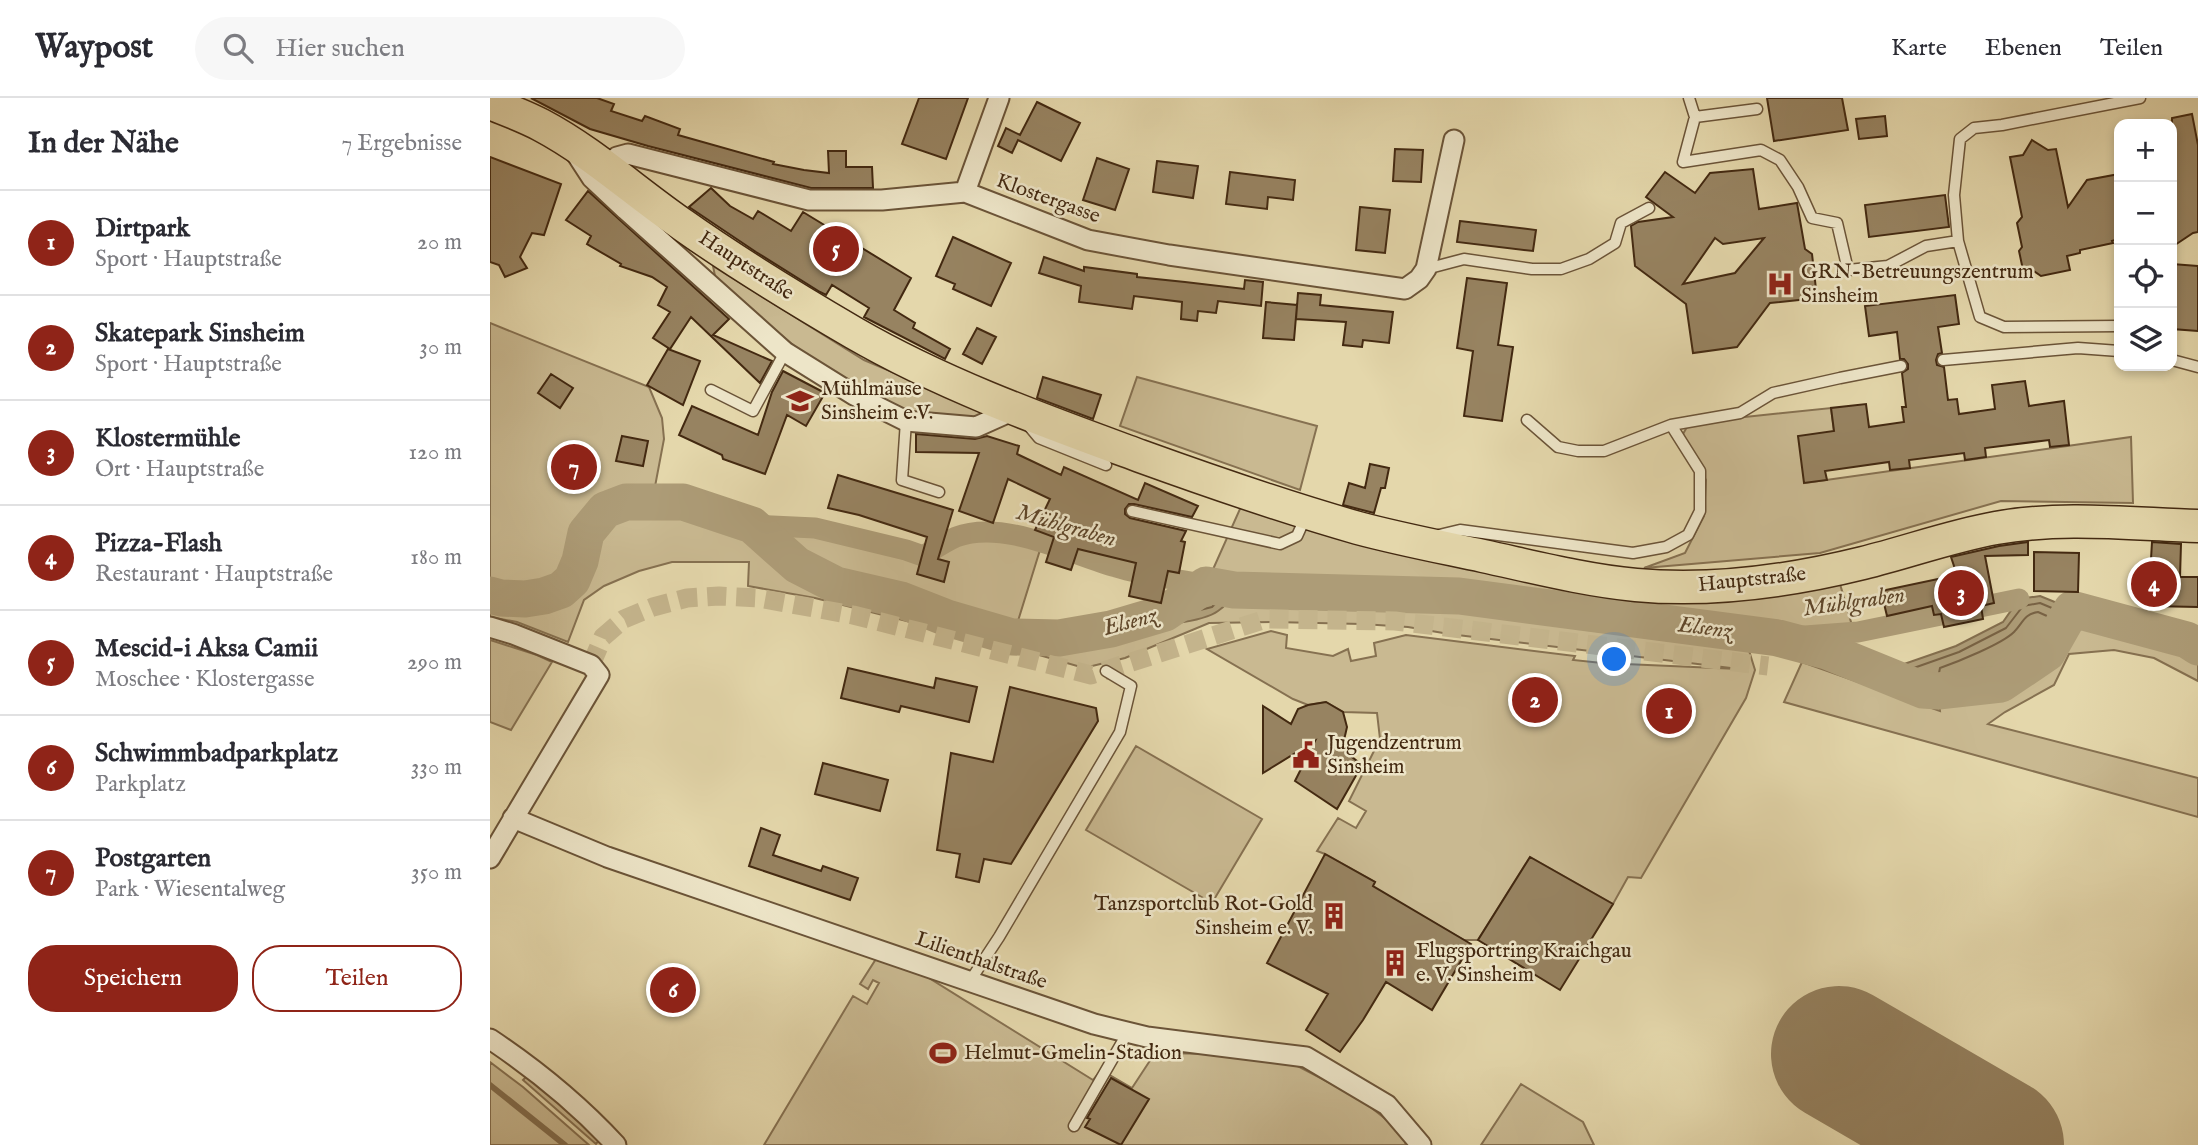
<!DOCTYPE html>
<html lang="de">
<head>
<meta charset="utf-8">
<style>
  :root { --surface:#fff; --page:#f7f7f7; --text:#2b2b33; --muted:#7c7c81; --line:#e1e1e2; --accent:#8f2418 }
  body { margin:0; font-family:"IM FELL English",serif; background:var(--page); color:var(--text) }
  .controls { position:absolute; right:21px; top:21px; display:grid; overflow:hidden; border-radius:14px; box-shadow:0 4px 10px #0003 }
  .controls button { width:63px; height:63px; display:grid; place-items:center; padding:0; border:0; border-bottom:2px solid var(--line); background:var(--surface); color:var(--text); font:35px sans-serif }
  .you { position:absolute; left:1125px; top:562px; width:24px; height:24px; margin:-18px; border:5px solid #fff; border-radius:50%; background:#1a73e8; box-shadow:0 0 0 10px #1a73e833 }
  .badge { display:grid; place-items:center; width:46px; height:46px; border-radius:50%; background:var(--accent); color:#fff; font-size:23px; font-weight:700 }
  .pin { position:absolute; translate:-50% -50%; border:4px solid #fff; box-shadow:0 2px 7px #0006 }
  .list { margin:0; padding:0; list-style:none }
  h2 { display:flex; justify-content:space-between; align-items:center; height:91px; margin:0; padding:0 28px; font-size:30px }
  h2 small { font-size:23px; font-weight:400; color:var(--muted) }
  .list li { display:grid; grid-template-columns:46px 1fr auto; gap:21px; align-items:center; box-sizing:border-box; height:105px; padding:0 28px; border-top:2px solid var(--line) }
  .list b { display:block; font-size:26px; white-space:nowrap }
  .list p { margin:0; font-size:23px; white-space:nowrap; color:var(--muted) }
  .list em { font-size:23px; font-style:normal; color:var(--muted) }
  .actions { display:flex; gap:14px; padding:21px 28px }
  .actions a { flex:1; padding:16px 0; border:2px solid var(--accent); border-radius:28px; text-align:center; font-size:24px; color:var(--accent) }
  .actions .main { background:var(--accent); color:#fff }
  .icon { flex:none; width:38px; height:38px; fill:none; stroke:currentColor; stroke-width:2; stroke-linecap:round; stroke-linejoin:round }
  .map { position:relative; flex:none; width:1708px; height:1047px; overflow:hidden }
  header { display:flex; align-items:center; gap:42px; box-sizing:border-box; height:98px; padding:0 35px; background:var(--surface); border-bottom:2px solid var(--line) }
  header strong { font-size:33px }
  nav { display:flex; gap:38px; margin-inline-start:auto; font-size:24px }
  .search { width:490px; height:63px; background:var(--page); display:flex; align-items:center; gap:18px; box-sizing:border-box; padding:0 24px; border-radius:38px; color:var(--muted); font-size:26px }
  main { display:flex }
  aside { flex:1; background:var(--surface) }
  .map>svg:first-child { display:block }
  .green { fill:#c9b991; stroke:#867151; stroke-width:2 }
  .water { fill:#ad9c77; stroke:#836e4e; stroke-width:2 }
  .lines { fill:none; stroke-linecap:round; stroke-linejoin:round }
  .shore { stroke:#786244; stroke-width:2 }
  .stream { stroke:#836e4e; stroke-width:6 }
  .canal { stroke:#ad9c77; stroke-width:21 }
  .river { stroke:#ad9c77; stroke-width:37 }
  .runway { stroke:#94805e; stroke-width:136 }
  .building { fill:#978361; stroke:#432911; stroke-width:2; fill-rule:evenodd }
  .street-tunnel { stroke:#c4b48c; stroke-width:19; stroke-dasharray:19 10; stroke-linecap:butt }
  .lane-casing { stroke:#6b5438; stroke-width:13 }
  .street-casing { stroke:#6b5438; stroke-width:23 }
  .primary-casing { stroke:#432911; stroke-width:35 }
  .lane { stroke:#ede5c8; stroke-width:10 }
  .street { stroke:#ede5c8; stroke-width:19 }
  .primary { stroke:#e4d7ab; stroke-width:32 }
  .labels { text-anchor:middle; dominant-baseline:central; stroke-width:5; stroke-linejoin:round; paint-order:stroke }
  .street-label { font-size:21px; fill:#432911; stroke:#ede5c8 }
  .poi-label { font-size:21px; fill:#432911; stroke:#ede5c8; text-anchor:start }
  .water-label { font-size:23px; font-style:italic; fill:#5e462a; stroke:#ede5c8 }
</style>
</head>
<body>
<header>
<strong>Waypost</strong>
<div class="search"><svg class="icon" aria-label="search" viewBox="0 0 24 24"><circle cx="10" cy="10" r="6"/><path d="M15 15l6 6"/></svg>Hier suchen</div>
<nav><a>Karte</a><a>Ebenen</a><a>Teilen</a></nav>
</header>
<main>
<aside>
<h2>In der Nähe<small>7 Ergebnisse</small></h2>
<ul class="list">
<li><span class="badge">1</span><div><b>Dirtpark</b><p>Sport · Hauptstraße</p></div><em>20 m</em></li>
<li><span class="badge">2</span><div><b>Skatepark Sinsheim</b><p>Sport · Hauptstraße</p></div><em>30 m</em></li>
<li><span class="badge">3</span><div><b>Klostermühle</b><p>Ort · Hauptstraße</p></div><em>120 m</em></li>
<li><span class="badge">4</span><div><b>Pizza-Flash</b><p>Restaurant · Hauptstraße</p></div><em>180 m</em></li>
<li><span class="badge">5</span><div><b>Mescid-i Aksa Camii</b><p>Moschee · Klostergasse</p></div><em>290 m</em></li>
<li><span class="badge">6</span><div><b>Schwimmbadparkplatz</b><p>Parkplatz</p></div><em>330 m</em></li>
<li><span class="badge">7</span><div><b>Postgarten</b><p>Park · Wiesentalweg</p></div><em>350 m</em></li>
</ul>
<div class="actions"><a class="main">Speichern</a><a>Teilen</a></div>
</aside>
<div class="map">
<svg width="1708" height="1047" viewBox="0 0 1708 1047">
  <rect width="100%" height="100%" fill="#e4d7ab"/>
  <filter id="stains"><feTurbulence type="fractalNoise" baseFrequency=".00286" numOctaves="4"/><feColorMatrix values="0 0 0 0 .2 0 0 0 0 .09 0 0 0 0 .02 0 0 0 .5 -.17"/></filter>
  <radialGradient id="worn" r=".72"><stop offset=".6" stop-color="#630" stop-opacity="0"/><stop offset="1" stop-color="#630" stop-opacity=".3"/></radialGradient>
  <path class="green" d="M223,168L374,262L502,316L486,326L415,316L320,261L226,183Z
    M0,225L159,289L172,320L174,341L163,399L208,398L257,424H322L442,454L463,434L507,430L554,439L523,539L569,540L621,531L686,525L740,503L748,491L716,487L754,402L947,460L1350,486L1363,531L1252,530L1265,572L1256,600L1151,780L1138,779L1123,806L1040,759L988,842H974L882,789L885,784L835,756L827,753L848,720L866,730L876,713L859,703L890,641L887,615L853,614L836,604L818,607L803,601L717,551L781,533L797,537L796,550L843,558L858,551L861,563L886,558L884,545L916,537L1085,558L1083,562L1112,565L1249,571L959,536L918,529L872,526L783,524L719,525L635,560L594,570L532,552L325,500L258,488L259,464H182L149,473L114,488L94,502L78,544L27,524L0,519Z
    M647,279L827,328L810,392L630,328Z
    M1341,310L1344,333L1315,385L1641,339L1643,405L1511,403L1330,455L1154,470L1195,455L1214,418L1216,382L1196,347L1193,336L1197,329L1208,324Z
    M1586,509L1642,517L1708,541V583L1664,560L1624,552L1579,556L1564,587L1515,614L1498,626L1708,680V719L1294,604L1312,564L1450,613L1448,593L1511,586L1557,555Z
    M0,542L47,557L62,564L21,632L0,624Z
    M646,648L772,721L722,805L596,732Z
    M386,861L426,872L603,982L611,972L642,990L665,955L728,956L798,963L869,1000L912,1034L916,1047H274L363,898L377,906L389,885L383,882L378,891L370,886Z
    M0,964L33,989L99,1047H0Z
    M37,978L76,1010L109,1042L106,1046L33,982Z
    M1031,986L1093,1024L1104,1047H991Z"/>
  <path class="water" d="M716,487L744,492C740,501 736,508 728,513C709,527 646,529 621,531L675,515Z
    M1550,498L1582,511L1557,555L1511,586L1448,593L1433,592L1388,575L1466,548L1513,524L1529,501Z"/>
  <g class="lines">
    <path class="shore" d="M717,495L729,497L730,501L722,509L698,515L695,514V509Z
      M1550,505L1569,513L1570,518L1552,551L1509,579L1448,586L1434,585L1416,577L1418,572L1469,554L1516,530L1533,508Z
      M1548,514L1557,518L1558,521L1545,545L1506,571L1452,577L1449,575L1450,570C1467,564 1512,546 1524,534C1533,525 1534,516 1548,514Z"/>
    <path class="stream" d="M0,987L75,1047"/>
    <path class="canal" d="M262,427L325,430L416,452L433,458C443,452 455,444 466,439C514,421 580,456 626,469C655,478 686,481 716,487
      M1288,540L1368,534L1529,501"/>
    <path class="river" d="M0,497L11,500L35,501L54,498L71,492L82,482L90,463L96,435L115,412L136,404H193L262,427L307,467L346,487L411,502L457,520L522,539L569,540L621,531L675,515L716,487L744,492L969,498L1288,540L1337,553L1433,592L1448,593L1511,586L1557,555L1582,511L1697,542L1708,549"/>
    <path class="runway" d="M1349,956L1506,1047"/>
  </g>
  <path class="building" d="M41,0H107L124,6L121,13L152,23L155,18L190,31L188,37L284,64L283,66L314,72L339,75L338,53H356V69H382L383,90H321L158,48L100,31Z
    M429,0H478L456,61L412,46Z
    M1277,0H1352L1358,32L1284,43Z
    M547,4L590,25L571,63L528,42L522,55L508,48L516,30L530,37Z
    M1702,16L1708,47V134L1703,135L1682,149V20Z
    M1395,18L1397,38L1369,41L1366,21Z
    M1542,42L1558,52L1566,51L1578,109L1597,82L1629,76V141L1622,143L1623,145L1590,152V155L1577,158L1580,172L1551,178L1541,171L1533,172L1529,153L1532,149L1527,125L1532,119L1520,59L1533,57Z
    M905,51L933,52L931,84L903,83Z
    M0,59L71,86L54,137L42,135L30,159L37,170L15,179L9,167L0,164Z
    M607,60L639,71L625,112L593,102Z
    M667,63L708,68L703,100L663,94Z
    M1263,71L1269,111L1307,105L1315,151L1322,156L1327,200L1280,205L1247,249L1203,255L1196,206L1145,168L1141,128L1148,124L1183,119L1156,99L1175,74L1205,95L1220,75ZM1225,140L1233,146L1274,140L1245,175L1193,186Z
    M740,74L805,82L803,102L778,99L777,111L736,106Z
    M221,90L240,108L263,121L268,113L301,133L313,114L421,180L404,212L425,225L423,230L460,251L455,261L374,219L379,210L342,187L336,197L330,194L266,154L199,109Z
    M98,93L239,221L223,237L282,263L270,285L201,219L180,251L163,240L180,214L168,207L177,189L162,179L130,168L131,166L97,146L101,138L76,122Z
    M1455,97L1459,129L1379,139L1375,107Z
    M870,109L900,112L895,155L866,152Z
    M970,123L1046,132L1043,153L967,144Z
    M463,139L521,165L501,208L463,191L465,186L446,178Z
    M554,159L594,173V169L647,176V179L695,184L754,191L755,182L773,184L771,208L728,203L726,215L708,213L707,223L691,221L692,204L644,198L642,211L589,204L591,188L549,175Z
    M1682,166L1708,168V233L1682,231Z
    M977,180L1017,185L1008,247L1023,249L1012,323L974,318L983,253L967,250Z
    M808,195L831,197L830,207L903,214L899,245L873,242L872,249L853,247L856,224L806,221Z
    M1465,197L1469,226L1448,229L1452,255L1448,256L1446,262L1447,267L1454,269L1458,302L1467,301L1469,316L1505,311L1502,287L1535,283L1539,308L1574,303L1579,347L1560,349L1559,342L1495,350L1496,359L1475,362L1474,355L1419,362L1420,370L1400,372L1399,364L1335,373L1337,382L1314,385L1308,338L1344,333L1341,310L1376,306L1379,329L1414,324L1412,309H1416L1412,275L1418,271V266L1414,261H1410L1407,234L1379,238L1375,208Z
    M776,204L807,207L804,242L773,240Z
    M487,230L506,239L492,266L473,256Z
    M178,251L210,263L193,307L157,287Z
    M293,273L335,295L316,328L297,317L275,376L233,361L232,357L189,337L202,308L268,337L282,294Z
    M61,276L83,290L70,310L48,295Z
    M553,279L611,297L603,321L547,300Z
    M426,336L485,341L497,338L529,348L527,356L571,377L574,369L648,402L655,385L708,408L702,419L644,406H639L635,411V416L640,420L696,433L691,443L695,444L689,475L678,473L671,505L639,498L646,465L588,451L581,472L556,464L564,439L545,432L560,401L518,381L503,425L469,413L489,355L426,354Z
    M132,338L158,343L153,368L126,363Z
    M880,366L899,370L895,390H891L884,415L853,407L859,385L875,390Z
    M348,377L463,412L448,461L459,464L454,484L427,476L437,439L369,417L338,410Z
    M1538,444V457L1495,458L1504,505L1491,508L1493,521L1454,529L1451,516L1444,517L1442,508L1397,518L1391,493L1467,477L1461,459L1509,448Z
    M1662,444L1691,446L1690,479H1708V509L1661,508V502H1646V478H1660Z
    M1544,454L1589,455L1588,494L1544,493Z
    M358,570L444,590L446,580L487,589L479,624L411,608L409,614L351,600Z
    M520,589L606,610L608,623L521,766L494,761L489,784L466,779L470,756L447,752L461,655L503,664Z
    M836,604L853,614L857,629L852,651L872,667L847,711L805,683L825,643L773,675V608L801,626L808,611L818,607Z
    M333,665L398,682L390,713L325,696Z
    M271,730L290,737L283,757L331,773L333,768L368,780L360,802L259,768Z
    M835,756L885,784L883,788L981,846L942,912L896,884L873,922L850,954L816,932L838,896L777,865Z
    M1040,759L1123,806L1070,892L988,842Z
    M621,980L659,1001L631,1047L595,1029L600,1021L597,1020Z"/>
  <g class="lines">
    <path class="street-tunnel" d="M101,567L113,539L134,521L163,509L197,500L229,498L268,500L363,517L601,577L776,521L905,523L1278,568"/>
    <defs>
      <path id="lane" d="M1199,0L1205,19
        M1267,11L1205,19L1193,64L1271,52L1290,62L1308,89L1322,120L1347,125L1358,172L1398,168L1436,148L1468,143L1464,97L1470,41L1484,30L1512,27L1650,0
        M1468,143L1490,219L1514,229L1629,228
        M936,171L974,161L1042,171H1071L1099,161L1125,145L1131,125L1159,110
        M1453,262L1588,250L1629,253
        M1682,262L1708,269
        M221,292L263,313L295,254
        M1037,322L1068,349L1088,353H1114L1181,327L1250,315L1283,295L1350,280L1411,268
        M416,323L412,382L449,394
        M539,328L549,340L616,367
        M642,413L790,446L807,438L816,418
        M949,437L970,432L1143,455L1176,449L1198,437L1210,413V373L1181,327
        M480,883L509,839L630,634L641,588L616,573
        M584,1028L638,934"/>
      <path id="street" d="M87,57L102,80L136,112L295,254L364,297L416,323L486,329L524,312
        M116,69L127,59L138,56L319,102H392L475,94L598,142L679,157L915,191L929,181L936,171L964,42
        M475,94L509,0
        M0,529L23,536L101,567L109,577L0,760
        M23,720L117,759L604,926L657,939L816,959L897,1007L931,1047
        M0,941C45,971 89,1007 126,1047"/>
      <path id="primary" d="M0,5C17,12 34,18 51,27C102,54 145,94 193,127C248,166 306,201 364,235C454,287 552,322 650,358C722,384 794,409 868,430C909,441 951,449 993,458C1044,469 1094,482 1146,487C1222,494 1300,483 1373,465C1418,454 1461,438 1506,430C1572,418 1642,426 1708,428"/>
    </defs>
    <use href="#lane" class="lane-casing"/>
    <use href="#street" class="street-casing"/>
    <use href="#primary" class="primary-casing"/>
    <use href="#lane" class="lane"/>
    <use href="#street" class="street"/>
    <use href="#primary" class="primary"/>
  </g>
  <defs>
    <symbol id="hospital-bare" viewBox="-9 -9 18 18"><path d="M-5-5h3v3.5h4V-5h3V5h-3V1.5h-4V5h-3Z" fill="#8f2418" stroke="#ede5c8" stroke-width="2.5" paint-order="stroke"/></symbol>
    <symbol id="school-bare" viewBox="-9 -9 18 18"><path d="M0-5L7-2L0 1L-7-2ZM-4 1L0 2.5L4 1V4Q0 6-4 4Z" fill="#8f2418" stroke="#ede5c8" stroke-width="2.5" paint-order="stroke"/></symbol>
    <symbol id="civic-bare" viewBox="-9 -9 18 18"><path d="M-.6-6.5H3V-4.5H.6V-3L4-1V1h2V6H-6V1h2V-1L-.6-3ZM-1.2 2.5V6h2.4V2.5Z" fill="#8f2418" stroke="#ede5c8" stroke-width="2.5" paint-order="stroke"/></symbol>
    <symbol id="building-bare" viewBox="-9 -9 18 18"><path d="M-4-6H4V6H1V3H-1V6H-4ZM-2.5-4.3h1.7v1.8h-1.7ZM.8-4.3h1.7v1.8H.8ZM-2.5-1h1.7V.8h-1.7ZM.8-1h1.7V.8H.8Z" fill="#8f2418" stroke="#ede5c8" stroke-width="2.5" paint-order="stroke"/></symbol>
    <symbol id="stadium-bare" viewBox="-9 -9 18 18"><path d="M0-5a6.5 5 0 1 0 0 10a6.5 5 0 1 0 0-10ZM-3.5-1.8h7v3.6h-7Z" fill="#8f2418" stroke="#ede5c8" stroke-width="2.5" paint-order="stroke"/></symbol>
  </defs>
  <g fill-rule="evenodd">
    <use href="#hospital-bare" x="1271" y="167" width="38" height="38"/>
    <use href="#school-bare" x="291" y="284" width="38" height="38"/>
    <use href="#civic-bare" x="797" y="638" width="38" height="38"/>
    <use href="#building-bare" x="825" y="799" width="38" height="38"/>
    <use href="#building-bare" x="886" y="846" width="38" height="38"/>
    <use href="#stadium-bare" x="434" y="936" width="38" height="38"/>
  </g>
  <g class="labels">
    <g class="street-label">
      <text transform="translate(558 101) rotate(20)">Klostergasse</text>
      <text transform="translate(256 168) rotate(33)">Hauptstraße</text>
      <text transform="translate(1262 482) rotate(-6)">Hauptstraße</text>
      <text transform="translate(491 863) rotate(19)">Lilienthalstraße</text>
    </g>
    <g class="poi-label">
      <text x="1311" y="174">GRN-Betreuungszentrum<tspan x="1311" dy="24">Sinsheim</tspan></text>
      <text x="331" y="291">Mühlmäuse<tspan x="331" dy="24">Sinsheim e.V.</tspan></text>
      <text x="837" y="645">Jugendzentrum<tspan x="837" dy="24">Sinsheim</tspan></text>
      <text x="823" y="806" text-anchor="end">Tanzsportclub Rot-Gold<tspan x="823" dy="24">Sinsheim e. V.</tspan></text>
      <text x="926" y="853">Flugsportring Kraichgau<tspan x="926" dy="24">e. V. Sinsheim</tspan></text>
      <text x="474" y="955">Helmut-Gmelin-Stadion</text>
    </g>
    <g class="water-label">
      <text transform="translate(576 428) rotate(16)">Mühlgraben</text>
      <text transform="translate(1364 504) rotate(-8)">Mühlgraben</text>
      <text transform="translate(640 524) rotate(-15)">Elsenz</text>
      <text transform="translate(1215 530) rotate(7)">Elsenz</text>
    </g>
  </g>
  <rect width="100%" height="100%" filter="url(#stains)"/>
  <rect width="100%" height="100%" fill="url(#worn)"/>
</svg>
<div class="controls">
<button>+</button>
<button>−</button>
<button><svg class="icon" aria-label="locate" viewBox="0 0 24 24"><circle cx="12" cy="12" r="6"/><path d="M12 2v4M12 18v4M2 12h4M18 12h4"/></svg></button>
<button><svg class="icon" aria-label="layers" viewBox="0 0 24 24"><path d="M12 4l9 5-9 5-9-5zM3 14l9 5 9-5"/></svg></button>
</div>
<div class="you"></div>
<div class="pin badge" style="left:1179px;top:613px">1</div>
<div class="pin badge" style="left:1045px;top:602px">2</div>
<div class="pin badge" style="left:1471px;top:495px">3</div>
<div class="pin badge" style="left:1664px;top:486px">4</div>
<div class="pin badge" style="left:346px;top:151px">5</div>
<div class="pin badge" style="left:183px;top:892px">6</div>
<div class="pin badge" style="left:84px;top:369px">7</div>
</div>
</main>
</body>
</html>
